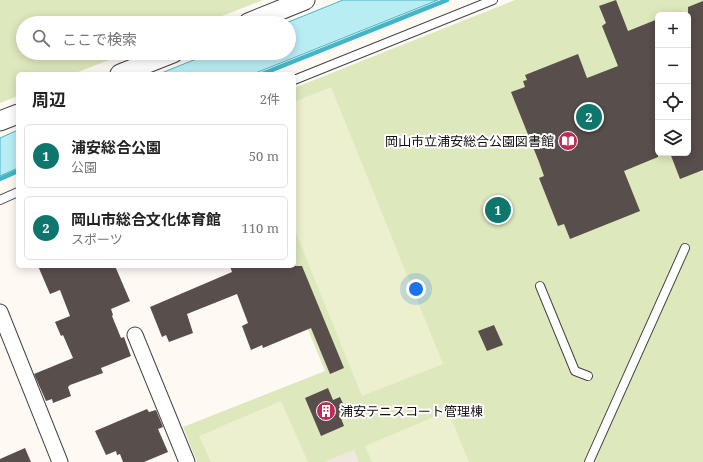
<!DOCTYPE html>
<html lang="ja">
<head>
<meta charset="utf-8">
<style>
  :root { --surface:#fff; --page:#f6f6f6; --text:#222; --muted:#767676; --line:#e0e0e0; --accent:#0f766e }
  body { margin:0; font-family:"Noto Serif","Noto Sans JP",serif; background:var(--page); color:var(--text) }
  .controls { position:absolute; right:12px; top:12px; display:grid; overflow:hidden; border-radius:6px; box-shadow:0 2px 10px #0003 }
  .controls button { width:36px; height:36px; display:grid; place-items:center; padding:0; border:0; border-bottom:1px solid var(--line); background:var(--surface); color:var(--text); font:20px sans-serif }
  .you { position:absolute; left:416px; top:289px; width:14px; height:14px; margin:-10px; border:3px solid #fff; border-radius:50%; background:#1a73e8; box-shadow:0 0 0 6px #1a73e833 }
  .badge { display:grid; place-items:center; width:26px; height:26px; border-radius:50%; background:var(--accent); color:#fff; font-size:13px; font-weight:700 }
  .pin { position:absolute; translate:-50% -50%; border:2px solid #fff; box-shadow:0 1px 4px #0006 }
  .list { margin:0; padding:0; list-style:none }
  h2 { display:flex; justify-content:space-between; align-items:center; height:52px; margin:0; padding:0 16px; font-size:17px }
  h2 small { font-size:13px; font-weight:400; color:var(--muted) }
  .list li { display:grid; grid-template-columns:26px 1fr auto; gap:12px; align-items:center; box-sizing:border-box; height:64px; margin:0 8px 8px; padding:0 8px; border:1px solid var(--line); border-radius:6px }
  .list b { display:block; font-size:15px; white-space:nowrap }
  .list p { margin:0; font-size:13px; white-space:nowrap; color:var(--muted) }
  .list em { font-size:13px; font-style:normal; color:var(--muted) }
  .icon { flex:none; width:22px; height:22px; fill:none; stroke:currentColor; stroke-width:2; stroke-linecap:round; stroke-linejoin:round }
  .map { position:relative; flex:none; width:703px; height:462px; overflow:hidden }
  .search { position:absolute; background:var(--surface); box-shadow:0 2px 10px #0003; left:16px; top:16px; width:280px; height:44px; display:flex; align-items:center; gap:10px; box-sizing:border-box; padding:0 14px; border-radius:22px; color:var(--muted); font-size:15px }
  .panel { position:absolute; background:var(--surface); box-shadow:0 2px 10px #0003; left:16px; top:72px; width:280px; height:196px; border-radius:6px }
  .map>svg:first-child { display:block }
  .green { fill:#dee8bd; fill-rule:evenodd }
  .pitch { fill:#edf0ce }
  .plaza { fill:#efe8e1 }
  .water { fill:#b9edf4; stroke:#43b5c8 }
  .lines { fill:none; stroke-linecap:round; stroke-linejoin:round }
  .stream { stroke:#43b5c8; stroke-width:4.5 }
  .building { fill:#584e4c }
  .service-casing { stroke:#434343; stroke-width:10 }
  .minor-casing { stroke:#434343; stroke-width:17 }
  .tertiary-casing { stroke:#434343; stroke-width:21 }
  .service { stroke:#fff; stroke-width:8 }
  .minor { stroke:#fff; stroke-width:15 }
  .tertiary { stroke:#fff; stroke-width:19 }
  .labels { text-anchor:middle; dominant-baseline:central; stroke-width:4; stroke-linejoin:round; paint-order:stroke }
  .poi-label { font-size:13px; fill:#101010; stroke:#fff; text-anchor:end }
</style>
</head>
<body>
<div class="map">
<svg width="703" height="462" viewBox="0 0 703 462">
  <rect width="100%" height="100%" fill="#fef9f3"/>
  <path class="green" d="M0,0H263L204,23H23V53H127L73,74H18V96L0,103Z
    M515,0H703V462H197L183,427L325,371L282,266H294V88ZM658,15H688V153H658Z"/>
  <path class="pitch" d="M331,87L443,364L362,396L294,228V102Z
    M281,401L308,462H211L199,436Z
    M448,411L469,462H372L365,446Z"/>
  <path class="plaza" d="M354,450L359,462H323Z"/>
  <path class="water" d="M343,0H438L253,74H159L211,53H289V23H286Z
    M18,130V168L0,176V138Z"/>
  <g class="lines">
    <path class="stream" d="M262,74L447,0
      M0,179L18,171"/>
  </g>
  <path class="building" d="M616,0L628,31L658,19V157L624,171L640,211L570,239L564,224L558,226L539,178L544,176L539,162L511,92L525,87L523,81L527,80L525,75L578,54L587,78L618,66L602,26L606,23L599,6Z
    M703,1V170L680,179L670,153H688V7Z
    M38,266H115L130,301L111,309L113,315L112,316L121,338L124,337L131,356L101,368L103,373L70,385L68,387L71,396L53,403L52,399L46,401L34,374L73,358L63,335L61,336L55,322L70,316L60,290L50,294Z
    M230,266H302L344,368L330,374L311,328L263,348L262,345L251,350L242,326L248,323L237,294L187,314L193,333L169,342L166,335L162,337L150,307L232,272Z
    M494,325L503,345L487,351L478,331Z
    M328,388L333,400L340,397L346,410L339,413L344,426L321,436L305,398Z
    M147,409L149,412L156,410L163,427L158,429L168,452L144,462H123L120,454L117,455L116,451L106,455L95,431Z
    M25,448L31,462H0V459Z"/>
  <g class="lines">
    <defs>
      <path id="service" d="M294,80L493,0
        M0,200L18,192
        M540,286L575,371L588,376
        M589,462L685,248"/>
      <path id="minor" d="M0,312L60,462
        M135,335L187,462"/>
      <path id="tertiary" d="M248,23L305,0
        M120,74L173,53
        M0,121L18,114"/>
    </defs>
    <use href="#service" class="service-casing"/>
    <use href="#minor" class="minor-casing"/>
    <use href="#tertiary" class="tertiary-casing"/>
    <use href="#service" class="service"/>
    <use href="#minor" class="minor"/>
    <use href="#tertiary" class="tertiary"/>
  </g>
  <defs>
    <symbol id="library-disc" viewBox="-11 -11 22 22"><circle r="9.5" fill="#bb2c57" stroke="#fff"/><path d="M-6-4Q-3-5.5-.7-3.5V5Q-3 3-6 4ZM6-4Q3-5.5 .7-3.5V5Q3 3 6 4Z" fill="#fff"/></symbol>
    <symbol id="building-disc" viewBox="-11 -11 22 22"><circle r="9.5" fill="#bb2c57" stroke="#fff"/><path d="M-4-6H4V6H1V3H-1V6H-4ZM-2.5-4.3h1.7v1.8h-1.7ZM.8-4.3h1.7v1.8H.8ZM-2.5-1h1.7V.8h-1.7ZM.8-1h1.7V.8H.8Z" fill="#fff"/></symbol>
  </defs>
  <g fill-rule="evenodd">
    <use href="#library-disc" x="557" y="130" width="22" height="22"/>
    <use href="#building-disc" x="315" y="400" width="22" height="22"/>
  </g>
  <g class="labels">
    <g class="poi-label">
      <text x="554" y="141">岡山市立浦安総合公園図書館</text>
      <text x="340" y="411" text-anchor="start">浦安テニスコート管理棟</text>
    </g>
  </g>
</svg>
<div class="controls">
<button>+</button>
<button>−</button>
<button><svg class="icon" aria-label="locate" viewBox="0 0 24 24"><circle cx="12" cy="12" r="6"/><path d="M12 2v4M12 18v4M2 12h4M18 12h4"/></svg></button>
<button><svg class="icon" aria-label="layers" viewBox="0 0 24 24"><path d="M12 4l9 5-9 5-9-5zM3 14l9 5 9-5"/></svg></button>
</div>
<div class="you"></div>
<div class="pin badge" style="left:498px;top:210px">1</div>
<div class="pin badge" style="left:589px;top:117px">2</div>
<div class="search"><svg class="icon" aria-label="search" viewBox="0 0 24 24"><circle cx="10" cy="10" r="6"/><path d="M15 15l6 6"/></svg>ここで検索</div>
<section class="panel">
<h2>周辺<small>2件</small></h2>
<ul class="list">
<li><span class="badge">1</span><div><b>浦安総合公園</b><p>公園</p></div><em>50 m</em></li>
<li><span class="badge">2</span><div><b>岡山市総合文化体育館</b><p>スポーツ</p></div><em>110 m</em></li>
</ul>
</section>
</div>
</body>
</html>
